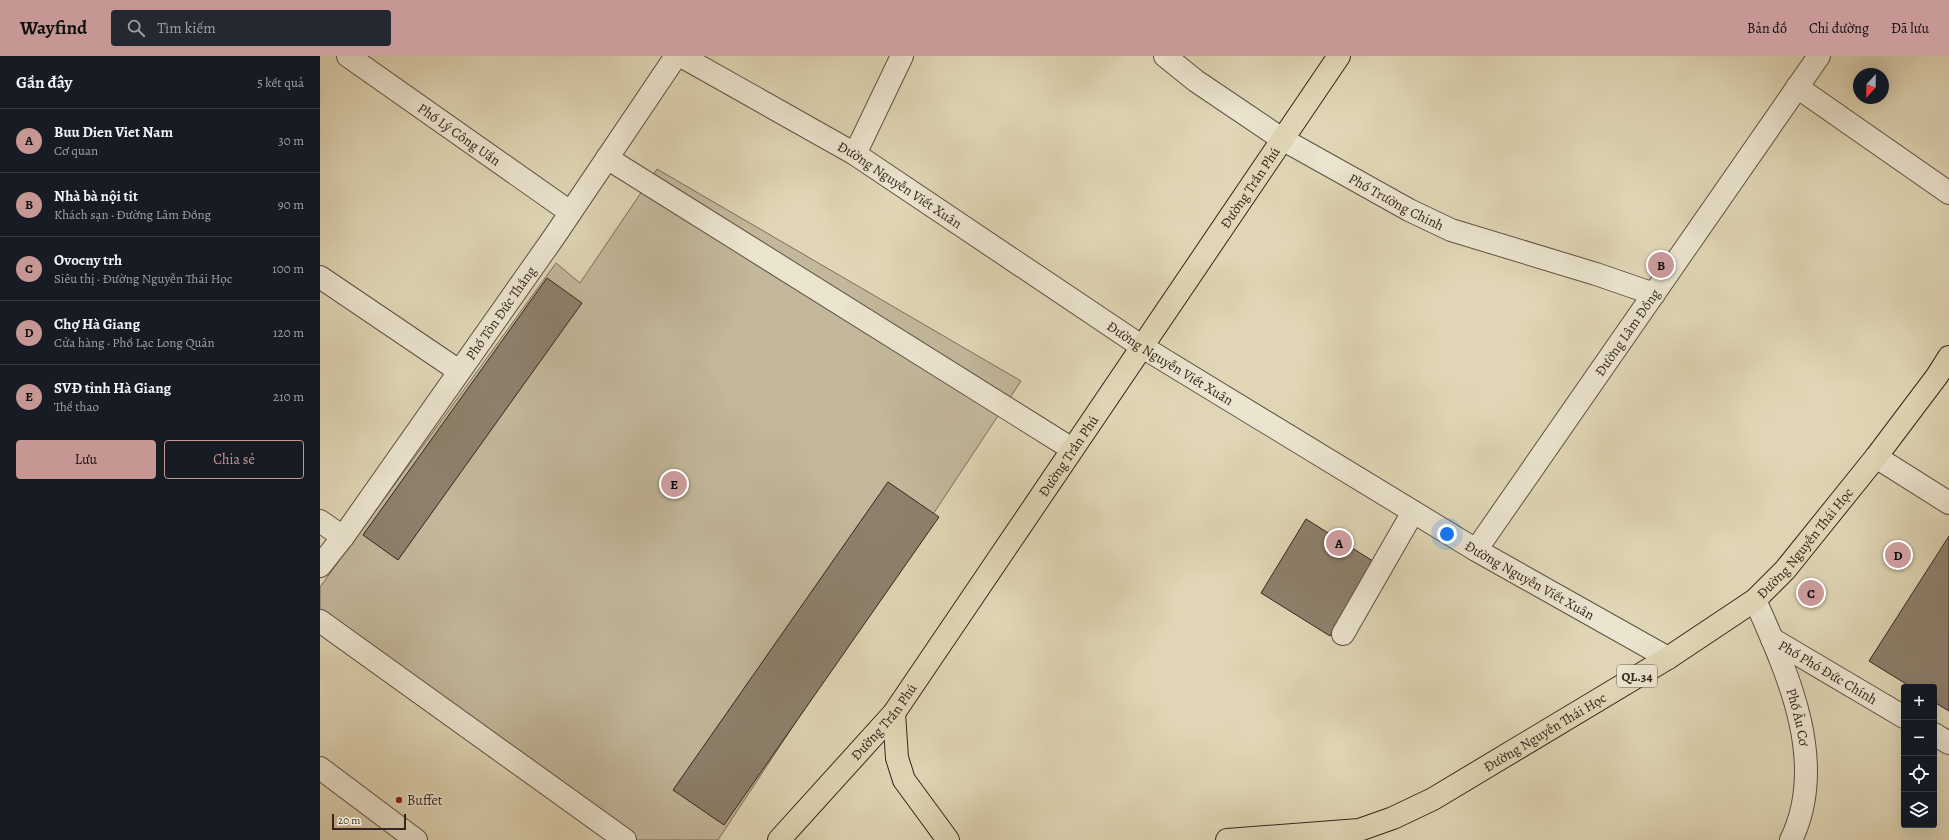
<!DOCTYPE html>
<html lang="vi">
<head>
<meta charset="utf-8">
<style>
  :root { --surface:#171b24; --page:#242831; --text:#f1f3f6; --muted:#9ea1a6; --line:#363941; --accent:#c59692 }
  body { margin:0; font-family:Alegreya,serif; background:var(--page); color:var(--text) }
  .controls { position:absolute; right:12px; bottom:12px; display:grid; overflow:hidden; border-radius:4px; box-shadow:0 4px 16px #0002 }
  .controls button { width:36px; height:36px; display:grid; place-items:center; padding:0; border:0; border-bottom:1px solid var(--line); background:var(--surface); color:var(--text); font:20px sans-serif }
  .compass { position:absolute; left:1533px; top:12px; width:36px; height:36px; border-radius:50%; background:var(--surface); box-shadow:0 4px 16px #0002; rotate:202deg }
  .scale { position:absolute; left:12px; bottom:10px; width:74px; box-sizing:border-box; padding-left:4px; border:2px solid #34251f; border-top:0; font-size:11px; line-height:14px; white-space:nowrap; color:#34251f; -webkit-text-stroke:3px #ebe4cf; paint-order:stroke }
  .you { position:absolute; left:1127px; top:478px; width:14px; height:14px; margin:-10px; border:3px solid #fff; border-radius:50%; background:#1a73e8; box-shadow:0 0 0 6px #1a73e833 }
  .badge { display:grid; place-items:center; width:26px; height:26px; border-radius:50%; background:var(--accent); color:#111; font-size:13px; font-weight:700 }
  .pin { position:absolute; translate:-50% -50%; border:2px solid #fff; box-shadow:0 1px 4px #0006 }
  .list { margin:0; padding:0; list-style:none }
  h2 { display:flex; justify-content:space-between; align-items:center; height:52px; margin:0; padding:0 16px; font-size:17px }
  h2 small { font-size:13px; font-weight:400; color:var(--muted) }
  .list li { display:grid; grid-template-columns:26px 1fr auto; gap:12px; align-items:center; box-sizing:border-box; height:64px; padding:0 16px; border-top:1px solid var(--line) }
  .list b { display:block; font-size:15px; white-space:nowrap }
  .list p { margin:0; font-size:13px; white-space:nowrap; color:var(--muted) }
  .list em { font-size:13px; font-style:normal; color:var(--muted) }
  .actions { display:flex; gap:8px; padding:12px 16px }
  .actions a { flex:1; padding:9px 0; border:1px solid var(--accent); border-radius:4px; text-align:center; font-size:14px; color:var(--accent) }
  .actions .main { background:var(--accent); color:#111 }
  .icon { flex:none; width:22px; height:22px; fill:none; stroke:currentColor; stroke-width:2; stroke-linecap:round; stroke-linejoin:round }
  .map { position:relative; flex:none; width:1629px; height:784px; overflow:hidden }
  header { display:flex; align-items:center; gap:24px; box-sizing:border-box; height:56px; padding:0 20px; background:var(--accent); color:#111 }
  header strong { font-size:19px }
  nav { display:flex; gap:22px; margin-inline-start:auto; font-size:14px }
  .search { width:280px; height:36px; background:var(--page); display:flex; align-items:center; gap:10px; box-sizing:border-box; padding:0 14px; border-radius:4px; color:var(--muted); font-size:15px }
  main { display:flex }
  aside { flex:1; background:var(--surface) }
  .map>svg:first-child { display:block }
  .green { fill:#c3b89c; stroke:#7c6e5e }
  .building { fill:#8d816d; stroke:#34251f }
  .lines { fill:none; stroke-linecap:round; stroke-linejoin:round }
  .minor-casing { stroke:#5f5144; stroke-width:24 }
  .major-casing { stroke:#34251f; stroke-width:24 }
  .highway-casing { stroke:#34251f; stroke-width:24 }
  .minor { stroke:#ebe4cf; stroke-width:22 }
  .major { stroke:#e0d6b5; stroke-width:22 }
  .highway { stroke:#e0d6b5; stroke-width:22 }
  .poi-dot { fill:#8f2418; stroke:#ebe4cf; stroke-width:1.5 }
  .labels { text-anchor:middle; dominant-baseline:central; stroke-width:3.5; stroke-linejoin:round; paint-order:stroke }
  .shield { fill:#ebe4cf; stroke:#6b5e54; stroke-width:1 }
  .shield-label { font-size:13px; font-weight:bold; fill:#34251f }
  .street-label { font-size:14px; fill:#34251f; stroke:#ebe4cf }
  .poi-label { font-size:14px; fill:#34251f; stroke:#ebe4cf; text-anchor:start }
</style>
</head>
<body>
<header>
<strong>Wayfind</strong>
<div class="search"><svg class="icon" aria-label="search" viewBox="0 0 24 24"><circle cx="10" cy="10" r="6"/><path d="M15 15l6 6"/></svg>Tìm kiếm</div>
<nav><a>Bản đồ</a><a>Chỉ đường</a><a>Đã lưu</a></nav>
</header>
<main>
<aside>
<h2>Gần đây<small>5 kết quả</small></h2>
<ul class="list">
<li><span class="badge">A</span><div><b>Buu Dien Viet Nam</b><p>Cơ quan</p></div><em>30 m</em></li>
<li><span class="badge">B</span><div><b>Nhà bà nội tit</b><p>Khách sạn · Đường Lâm Đồng</p></div><em>90 m</em></li>
<li><span class="badge">C</span><div><b>Ovocny trh</b><p>Siêu thị · Đường Nguyễn Thái Học</p></div><em>100 m</em></li>
<li><span class="badge">D</span><div><b>Chợ Hà Giang</b><p>Cửa hàng · Phố Lạc Long Quân</p></div><em>120 m</em></li>
<li><span class="badge">E</span><div><b>SVĐ tỉnh Hà Giang</b><p>Thể thao</p></div><em>210 m</em></li>
</ul>
<div class="actions"><a class="main">Lưu</a><a>Chia sẻ</a></div>
</aside>
<div class="map">
<svg width="1629" height="784" viewBox="0 0 1629 784">
  <rect width="100%" height="100%" fill="#e0d6b5"/>
  <filter id="stains"><feTurbulence type="fractalNoise" baseFrequency=".005" numOctaves="4"/><feColorMatrix values="0 0 0 0 .2 0 0 0 0 .09 0 0 0 0 .02 0 0 0 .5 -.17"/></filter>
  <radialGradient id="worn" r=".72"><stop offset=".6" stop-color="#630" stop-opacity="0"/><stop offset="1" stop-color="#630" stop-opacity=".3"/></radialGradient>
  <path class="green" d="M337,113L701,325L398,784H297L0,570V531L236,207L260,227Z"/>
  <path class="building" d="M227,222L262,247L78,504L43,479Z
    M568,426L619,461L404,769L353,734Z
    M986,463L1056,507L1010,580L941,537Z
    M1629,480V655L1614,646V631H1591L1549,605Z"/>
  <g class="lines">
    <defs>
      <g id="minor">
        <path id="s1" d="M28,0L250,156"/>
        <path id="s2" d="M361,0L535,98L821,290L1156,494L1348,602"/>
        <path id="s3" d="M845,0L876,25L962,83L1089,154L1131,174L1276,218L1334,238"/>
        <path d="M1477,31L1629,137"/>
        <path d="M535,98L582,0"/>
        <path d="M287,102L752,393"/>
        <path d="M0,221L139,315"/>
        <path d="M1556,401L1629,447"/>
        <path d="M0,465L23,481"/>
        <path id="s4" d="M1156,494L1499,0"/>
        <path id="s5" d="M0,510L23,481L234,181L356,0"/>
        <path id="s6" d="M1435,544C1467,616 1509,706 1471,784"/>
        <path d="M0,565L305,784"/>
        <path d="M1023,578L1093,456"/>
        <path id="s7" d="M1452,583L1584,661"/>
        <path d="M1614,678L1629,687"/>
        <path d="M0,712L96,784"/>
      </g>
      <g id="major">
        <path id="s8" d="M459,784L574,657L1019,0"/>
      </g>
      <g id="highway">
        <path d="M574,657L577,702L584,724L628,784"/>
        <path id="s9" d="M907,784L1039,774L1073,762L1113,743L1348,602L1435,544L1465,514L1556,401L1617,320L1629,301"/>
      </g>
    </defs>
    <use href="#minor" class="minor-casing"/>
    <use href="#major" class="major-casing"/>
    <use href="#highway" class="highway-casing"/>
    <use href="#minor" class="minor"/>
    <use href="#major" class="major"/>
    <use href="#highway" class="highway"/>
  </g>
  <circle class="poi-dot" cx="79" cy="744" r="4"/>
  <g class="labels">
    <rect class="shield" x="1297" y="609" width="40" height="22" rx="3"/>
    <g class="shield-label">
      <text x="1317" y="620">QL.34</text>
    </g>
    <g class="street-label">
      <text stroke="none"><textPath href="#s1" startOffset="136">Phố Lý Công Uẩn</textPath></text>
      <text stroke="none"><textPath href="#s2" startOffset="254">Đường Nguyễn Viết Xuân</textPath></text>
      <text stroke="none"><textPath href="#s8" startOffset="806">Đường Trần Phú</textPath></text>
      <text stroke="none"><textPath href="#s3" startOffset="274">Phố Trường Chinh</textPath></text>
      <text stroke="none"><textPath href="#s5" startOffset="311">Phố Tôn Đức Thắng</textPath></text>
      <text stroke="none"><textPath href="#s4" startOffset="265">Đường Lâm Đồng</textPath></text>
      <text stroke="none"><textPath href="#s2" startOffset="578">Đường Nguyễn Viết Xuân</textPath></text>
      <text stroke="none"><textPath href="#s8" startOffset="482">Đường Trần Phú</textPath></text>
      <text stroke="none"><textPath href="#s9" startOffset="667">Đường Nguyễn Thái Học</textPath></text>
      <text stroke="none"><textPath href="#s2" startOffset="998">Đường Nguyễn Viết Xuân</textPath></text>
      <text stroke="none"><textPath href="#s7" startOffset="65">Phố Phó Đức Chính</textPath></text>
      <text stroke="none"><textPath href="#s6" startOffset="125">Phố Âu Cơ</textPath></text>
      <text stroke="none"><textPath href="#s8" startOffset="158">Đường Trần Phú</textPath></text>
      <text stroke="none"><textPath href="#s9" startOffset="343">Đường Nguyễn Thái Học</textPath></text>
    </g>
    <g class="poi-label">
      <text x="87" y="744">Buffet</text>
    </g>
  </g>
  <rect width="100%" height="100%" filter="url(#stains)"/>
  <rect width="100%" height="100%" fill="url(#worn)"/>
</svg>
<div class="controls">
<button>+</button>
<button>−</button>
<button><svg class="icon" aria-label="locate" viewBox="0 0 24 24"><circle cx="12" cy="12" r="6"/><path d="M12 2v4M12 18v4M2 12h4M18 12h4"/></svg></button>
<button><svg class="icon" aria-label="layers" viewBox="0 0 24 24"><path d="M12 4l9 5-9 5-9-5zM3 14l9 5 9-5"/></svg></button>
</div>
<svg class="compass" viewBox="-18 -18 36 36"><path d="M0-13l5 13h-10z" fill="#e53935"/><path d="M0 13l5-13h-10z" fill="#9ea1a6"/></svg>
<div class="scale">20 m</div>
<div class="you"></div>
<div class="pin badge" style="left:1019px;top:487px">A</div>
<div class="pin badge" style="left:1341px;top:209px">B</div>
<div class="pin badge" style="left:1491px;top:537px">C</div>
<div class="pin badge" style="left:1578px;top:499px">D</div>
<div class="pin badge" style="left:354px;top:428px">E</div>
</div>
</main>
</body>
</html>
